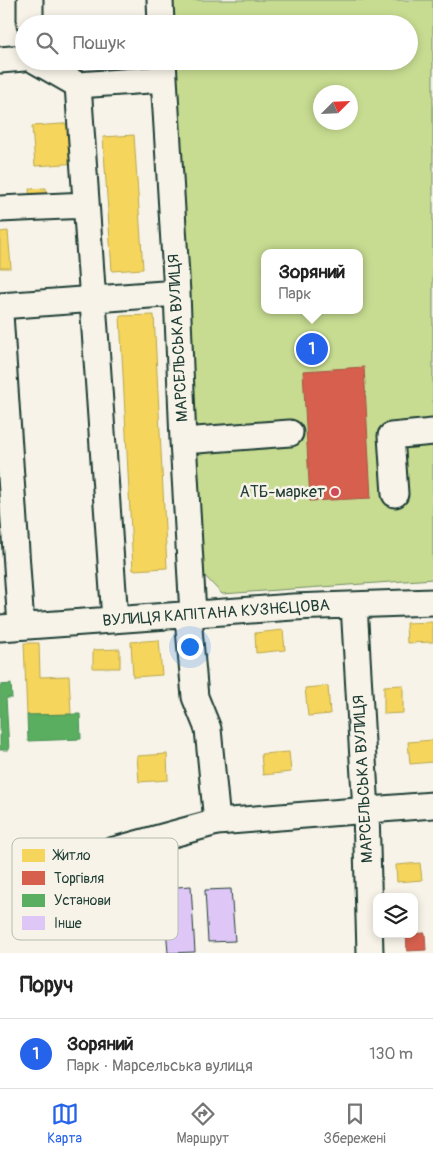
<!DOCTYPE html>
<html lang="uk">
<head>
<meta charset="utf-8">
<style>
  :root { --surface:#fff; --page:#f2f2f2; --text:#222; --muted:#767676; --line:#e0e0e0; --accent:#2563eb }
  body { margin:0; font-family:Pangolin,sans-serif; background:var(--page); color:var(--text) }
  .controls { position:absolute; right:15px; bottom:15px; display:grid; overflow:hidden; border-radius:10px; box-shadow:0 2px 8px #0003 }
  .controls button { width:45px; height:45px; display:grid; place-items:center; padding:0; border:0; border-bottom:1px solid var(--line); background:var(--surface); color:var(--text); font:25px sans-serif }
  .compass { position:absolute; left:313px; top:85px; width:45px; height:45px; border-radius:50%; background:var(--surface); box-shadow:0 2px 8px #0003; rotate:66deg }
  .you { position:absolute; left:189px; top:646px; width:18px; height:18px; margin:-12px; border:4px solid #fff; border-radius:50%; background:#1a73e8; box-shadow:0 0 0 8px #1a73e833 }
  .badge { display:grid; place-items:center; width:32px; height:32px; border-radius:50%; background:var(--accent); color:#fff; font-size:16px; font-weight:700 }
  .pin { position:absolute; translate:-50% -50%; border:2px solid #fff; box-shadow:0 1px 5px #0006 }
  .popup { position:absolute; left:261px; top:249px; width:102px; height:65px; box-sizing:border-box; display:grid; place-content:center; border-radius:10px; background:var(--surface); filter:drop-shadow(0 1px 4px #0005); font-size:16px; white-space:nowrap; color:var(--muted) }
  .popup b { font-size:19px; color:var(--text) }
  .popup::after { content:''; position:absolute; left:50%; top:100%; margin-left:-10px; border:10px solid transparent; border-top-color:var(--surface) }
  .list { margin:0; padding:0; list-style:none }
  h2 { display:flex; justify-content:space-between; align-items:center; height:65px; margin:0; padding:0 20px; font-size:21px }
  h2 small { font-size:16px; font-weight:400; color:var(--muted) }
  .list li { display:grid; grid-template-columns:32px 1fr auto; gap:15px; align-items:center; box-sizing:border-box; height:70px; padding:0 20px; border-top:1px solid var(--line) }
  .list b { display:block; font-size:19px; white-space:nowrap }
  .list p { margin:0; font-size:16px; white-space:nowrap; color:var(--muted) }
  .list em { font-size:16px; font-style:normal; color:var(--muted) }
  .icon { flex:none; width:28px; height:28px; fill:none; stroke:currentColor; stroke-width:2; stroke-linecap:round; stroke-linejoin:round }
  .map { position:relative; flex:none; width:433px; height:953px; overflow:hidden }
  .search { position:absolute; background:var(--surface); box-shadow:0 2px 8px #0003; left:15px; right:15px; top:15px; height:55px; display:flex; align-items:center; gap:12px; box-sizing:border-box; padding:0 18px; border-radius:28px; color:var(--muted); font-size:19px }
  .sheet { height:135px; background:var(--surface) }
  nav { display:flex; justify-content:space-around; align-items:center; box-sizing:border-box; height:70px; border-top:1px solid var(--line); background:var(--surface); font-size:14px; color:var(--muted) }
  nav a { display:grid; justify-items:center; gap:2px }
  nav .on { color:var(--accent) }
  .map>svg:first-child { display:block }
  .green { fill:#c7dc91; stroke:#738c62; fill-rule:evenodd }
  .homes { fill:#f6d55c; stroke:#b6a750 }
  .shops { fill:#d6604d; stroke:#9f5646 }
  .public { fill:#5aae61; stroke:#488c54 }
  .building { fill:#dec6f7; stroke:#1f3d34 }
  .lines { fill:none; stroke-linecap:round; stroke-linejoin:round }
  .minor-casing { stroke:#1f3d34; stroke-width:29 }
  .minor { stroke:#f7f3e8; stroke-width:25 }
  .poi-dot { fill:#d1495b; stroke:#f7f3e8; stroke-width:2 }
  .labels { text-anchor:middle; dominant-baseline:central; stroke-width:5; stroke-linejoin:round; paint-order:stroke }
  .street-label { font-size:16px; fill:#1f3d34; stroke:#f7f3e8 }
  .poi-label { font-size:16px; fill:#1f3d34; stroke:#f7f3e8; text-anchor:end }
  .key { fill:#f7f3e8; stroke:#b6bcb2; stroke-width:1 }
  .key-label { font-size:14px; fill:#1f3d34 }
</style>
</head>
<body>
<div class="map">
<svg width="433" height="953" viewBox="0 0 433 953">
  <rect width="100%" height="100%" fill="#f7f3e8"/>
  <filter id="ink" filterUnits="userSpaceOnUse"><feTurbulence type="fractalNoise" baseFrequency=".02" numOctaves="2"/><feDisplacementMap in="SourceGraphic" scale="10" xChannelSelector="R" yChannelSelector="G"/><feConvolveMatrix kernelMatrix="1 2 1 2 8 2 1 2 1" color-interpolation-filters="sRGB"/></filter>
  <g filter="url(#ink)">
    <path class="green" d="M172,0H433V579L222,594L204,575L176,61H409V24H174ZM320,92H350V122H320ZM264,253H360V310H264Z"/>
    <path class="homes" d="M129,17L130,24H109H111L110,18Z
      M82,20L83,24H65V21Z
      M68,61H86L85,67L68,68Z
      M115,61H132V64L115,65Z
      M76,123L79,163L35,166L32,126Z
      M134,135L143,269L112,271L103,137Z
      M46,188L47,199L30,201L29,189Z
      M8,231L11,268H0V232Z
      M154,315L167,568L133,570L120,316Z
      M432,622L433,642L407,643L406,623Z
      M283,630L285,650L256,653L255,633Z
      M159,640L162,675L133,677L131,642Z
      M24,643H39L40,677L69,676L71,714L27,715Z
      M120,649V668H93V650Z
      M403,685V713L384,714V686Z
      M328,686L330,714L308,716L305,688Z
      M433,740V762L410,764L408,742Z
      M289,752L291,772L263,775L261,754Z
      M167,754L168,780L139,782L137,756Z
      M420,863L422,880L397,882L396,865Z"/>
    <path class="shops" d="M364,367L371,498L310,501L303,371Z
      M425,933L426,950L407,951L406,934Z"/>
    <path class="public" d="M11,684L12,698H6L9,750H0V685Z
      M80,714L81,739L28,741L27,715Z"/>
    <path class="building" d="M191,886L195,952L168,953L163,888Z
      M231,889L235,941L208,942L205,890Z"/>
    <g class="lines">
      <defs>
        <path id="minor" d="M30,0V24
          M160,0L161,24
          M0,60L24,58
          M36,61L78,85L164,79
          M163,61L177,293L183,441L193,614L189,629L195,697L208,729L217,822
          M78,85L115,620
          M0,209L86,205
          M0,306L177,293
          M0,314L21,626
          M183,441L290,433
          M395,494L391,436L433,432
          M354,605L366,811L370,953
          M0,628L293,607L433,602
          M96,855L217,822L433,805"/>
      </defs>
      <use href="#minor" class="minor-casing"/>
      <use href="#minor" class="minor"/>
    </g>
  </g>
  <circle class="poi-dot" cx="335" cy="492" r="5"/>
  <g class="labels">
    <g class="street-label">
      <text transform="translate(178 338) rotate(-93)">МАРСЕЛЬСЬКА ВУЛИЦЯ</text>
      <text transform="translate(216 613) rotate(-4)">ВУЛИЦЯ КАПІТАНА КУЗНЄЦОВА</text>
      <text transform="translate(363 779) rotate(-93)">МАРСЕЛЬСЬКА ВУЛИЦЯ</text>
    </g>
    <g class="poi-label">
      <text x="325" y="492">АТБ-маркет</text>
    </g>
  </g>
  <rect x="12" y="838" width="166" height="102" rx="8" class="key"/>
  <rect x="22" y="849" width="23" height="13" fill="#f6d55c"/>
  <rect x="22" y="871" width="23" height="14" fill="#d6604d"/>
  <rect x="22" y="894" width="23" height="13" fill="#5aae61"/>
  <rect x="22" y="916" width="23" height="14" fill="#dec6f7"/>
  <g class="key-label">
    <text x="54" y="860">Житло</text>
    <text x="54" y="883">Торгівля</text>
    <text x="54" y="905">Установи</text>
    <text x="54" y="928">Інше</text>
  </g>
</svg>
<div class="controls">
<button><svg class="icon" aria-label="layers" viewBox="0 0 24 24"><path d="M12 4l9 5-9 5-9-5zM3 14l9 5 9-5"/></svg></button>
</div>
<svg class="compass" viewBox="-18 -18 36 36"><path d="M0-13l5 13h-10z" fill="#e53935"/><path d="M0 13l5-13h-10z" fill="#767676"/></svg>
<div class="you"></div>
<div class="pin badge" style="left:312px;top:349px">1</div>
<div class="popup"><b>Зоряний</b>Парк</div>
<div class="search"><svg class="icon" aria-label="search" viewBox="0 0 24 24"><circle cx="10" cy="10" r="6"/><path d="M15 15l6 6"/></svg>Пошук</div>
</div>
<section class="sheet">
<h2>Поруч<small></small></h2>
<ul class="list">
<li><span class="badge">1</span><div><b>Зоряний</b><p>Парк · Марсельська вулиця</p></div><em>130 m</em></li>
</ul>
</section>
<nav>
<a class="on"><svg class="icon" aria-label="map" viewBox="0 0 24 24"><path d="M3 6l6-2 6 2 6-2v14l-6 2-6-2-6 2zM9 4v14M15 6v14"/></svg>Карта</a>
<a><svg class="icon" aria-label="directions" viewBox="0 0 24 24"><path d="M12 3l9 9-9 9-9-9zM9 14v-3h6M13 9l2 2-2 2"/></svg>Маршрут</a>
<a><svg class="icon" aria-label="saved" viewBox="0 0 24 24"><path d="M7 4h10v16l-5-4-5 4z"/></svg>Збережені</a>
</nav>
</body>
</html>
